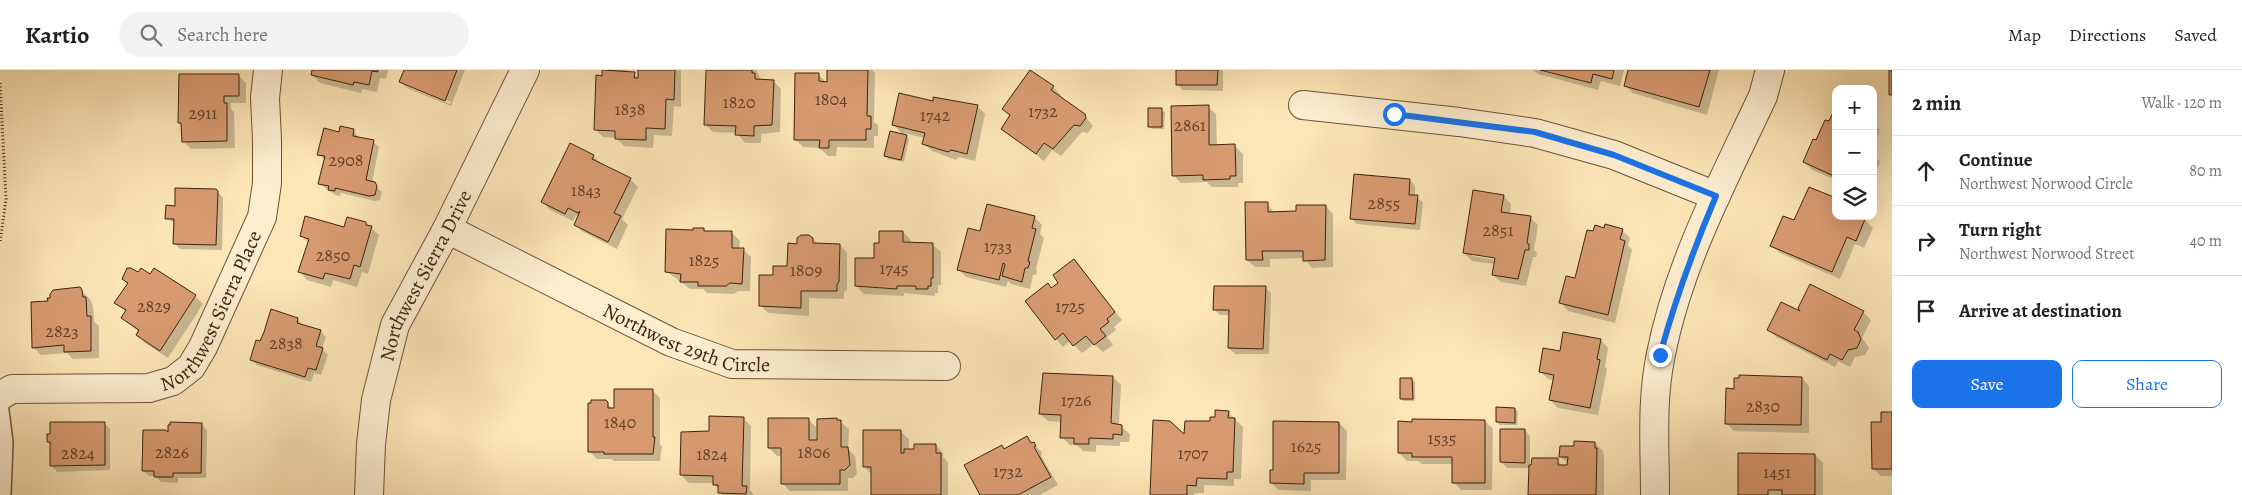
<!DOCTYPE html>
<html lang="en">
<head>
<meta charset="utf-8">
<style>
  :root { --surface:#fff; --page:#f2f2f2; --text:#222; --muted:#767676; --line:#e0e0e0; --accent:#1a73e8 }
  body { margin:0; font-family:Alegreya,serif; background:var(--page); color:var(--text) }
  .controls { position:absolute; right:15px; top:15px; display:grid; overflow:hidden; border-radius:10px; box-shadow:0 5px 20px #0002 }
  .controls button { width:45px; height:45px; display:grid; place-items:center; padding:0; border:0; border-bottom:1px solid var(--line); background:var(--surface); color:var(--text); font:25px sans-serif }
  .stop { position:absolute; width:15px; height:15px; margin:-11px; border:4px solid #1a73e8; border-radius:50%; background:#fff }
  .stop.end { background:#1a73e8; border-color:#fff; box-shadow:0 1px 5px #0008 }
  .list { margin:0; padding:0; list-style:none }
  h2 { display:flex; justify-content:space-between; align-items:center; height:65px; margin:0; padding:0 20px; font-size:21px }
  h2 small { font-size:16px; font-weight:400; color:var(--muted) }
  .list li { display:grid; grid-template-columns:32px 1fr auto; gap:15px; align-items:center; box-sizing:border-box; height:70px; padding:0 20px; border-top:1px solid var(--line) }
  .list b { display:block; font-size:19px; white-space:nowrap }
  .list p { margin:0; font-size:16px; white-space:nowrap; color:var(--muted) }
  .list em { font-size:16px; font-style:normal; color:var(--muted) }
  .actions { display:flex; gap:10px; padding:15px 20px }
  .actions a { flex:1; padding:11px 0; border:1px solid var(--accent); border-radius:10px; text-align:center; font-size:18px; color:var(--accent) }
  .actions .main { background:var(--accent); color:#fff }
  .icon { flex:none; width:28px; height:28px; fill:none; stroke:currentColor; stroke-width:2; stroke-linecap:round; stroke-linejoin:round }
  .map { position:relative; flex:none; width:1892px; height:425px; overflow:hidden }
  header { display:flex; align-items:center; gap:30px; box-sizing:border-box; height:70px; padding:0 25px; background:var(--surface); border-bottom:1px solid var(--line) }
  header strong { font-size:24px }
  nav { display:flex; gap:28px; margin-inline-start:auto; font-size:18px }
  .search { width:350px; height:45px; background:var(--page); display:flex; align-items:center; gap:12px; box-sizing:border-box; padding:0 18px; border-radius:28px; color:var(--muted); font-size:19px }
  main { display:flex }
  aside { flex:1; background:var(--surface) }
  .map>svg:first-child { display:block }
  .shadow { fill:#0003; fill-rule:evenodd }
  .building { fill:#d89b71; stroke:#3d220f }
  .lines { fill:none; stroke-linecap:round; stroke-linejoin:round }
  .service-casing { stroke:#6d5339; stroke-width:18 }
  .minor-casing { stroke:#6d5339; stroke-width:30 }
  .path { stroke:#3d220f; stroke-width:3; stroke-dasharray:1 2.5; stroke-linecap:butt }
  .service { stroke:#fdeed0; stroke-width:15 }
  .minor { stroke:#fdeed0; stroke-width:28 }
  .route { stroke:#1a73e8; stroke-width:6 }
  .labels { text-anchor:middle; dominant-baseline:central; stroke-width:5; stroke-linejoin:round; paint-order:stroke }
  .number-label { font-size:18px; fill:#644028 }
  .street-label { font-size:20px; fill:#3d220f; stroke:#fdeed0 }
</style>
</head>
<body>
<header>
<strong>Kartio</strong>
<div class="search"><svg class="icon" aria-label="search" viewBox="0 0 24 24"><circle cx="10" cy="10" r="6"/><path d="M15 15l6 6"/></svg>Search here</div>
<nav><a>Map</a><a>Directions</a><a>Saved</a></nav>
</header>
<main>
<div class="map">
<svg width="1892" height="425" viewBox="0 0 1892 425">
  <rect width="100%" height="100%" fill="#fce5b6"/>
  <filter id="stains"><feTurbulence type="fractalNoise" baseFrequency=".004" numOctaves="4"/><feColorMatrix values="0 0 0 0 .2 0 0 0 0 .09 0 0 0 0 .02 0 0 0 .5 -.17"/></filter>
  <radialGradient id="worn" r=".72"><stop offset=".6" stop-color="#630" stop-opacity="0"/><stop offset="1" stop-color="#630" stop-opacity=".3"/></radialGradient>
  <path class="shadow" d="M313,0H388L386,9L380,8L377,22L362,19L361,23L320,13L312,5Z
    M406,0H465L451,36L407,18L401,12ZM406,14L451,32L450,34L406,16Z
    M604,0H626L639,8V0H681V37L674,36L672,66L654,65L653,78L624,76L616,68L603,67L595,59Z
    M707,0H756L762,11H773L781,19L780,62L761,64V73H745L737,63L713,62L705,54Z
    M828,0H872L875,3L874,52L878,55V66H874V78L837,77L836,86H828L820,78L803,77L795,69L818,4L828,14Z
    M1177,0H1223V21L1183,20L1177,14Z
    M1533,0H1624L1620,16L1601,11L1598,20L1538,4Z
    M1629,0H1719L1707,45L1633,23L1625,16Z
    M1031,1L1053,17L1061,25L1059,27L1084,45L1093,56L1088,63L1082,62L1061,86L1052,80L1044,91L1003,58L1011,47L1003,39Z
    M238,5L246,13V33H231V39L234,42L235,78L191,79L183,71V56L180,53Z
    M934,32L977,36L985,44L975,91L959,87L956,90L932,81L924,74L925,68L904,63L909,69L904,92L888,89L886,86L904,66L894,55Z
    M1208,37L1216,44L1217,76H1235L1243,84V113H1238V117H1212L1207,112L1181,113L1173,105Z
    M1836,39V110L1812,100L1804,92L1829,53Z
    M1162,40L1165,42L1164,59H1152L1149,56Z
    M1873,54L1880,60L1873,74Z
    M354,61L359,68L373,72L379,77L372,113L382,122L380,130L375,131L341,123L340,126L335,125L320,114L325,90L319,84L340,63Z
    M1873,85L1880,92L1873,107Z
    M593,86L601,93L630,109L638,117L622,149L628,155L617,179L583,162L575,155L579,147L576,145L573,151L550,140L543,132Z
    M1410,110L1415,116V127L1423,132L1420,160L1357,154L1351,148Z
    M216,120L223,128L222,180L180,179L175,173V154L167,148L176,137Z
    M1504,126L1511,134L1510,144L1530,147L1538,155L1534,180L1537,183L1536,187H1533L1526,216L1501,212L1493,205L1495,194L1472,191L1464,183ZM1472,184L1501,188V191L1472,186Z
    M1267,134L1275,143L1297,142L1326,136L1333,144V197L1312,198L1304,188L1270,189V197H1255L1247,190Z
    M1836,146H1856L1865,150L1873,158L1864,178L1855,174L1840,209L1780,183L1772,175L1795,152Z
    M1034,147L1042,155L1040,164L1044,168L1036,199L1037,201L1036,205H1033L1030,219L1011,214L1008,211L1006,217L966,207L958,199L981,163Z
    M366,153L379,165L368,204L362,202L357,217L333,210L331,217L307,210L300,202L309,173L301,166Z
    M1605,159L1622,160L1630,168L1628,175L1632,180L1615,253L1568,241L1561,233L1575,210L1594,163Z
    M703,160L706,162L732,163L740,171L739,179H743L751,187L750,221H738L734,224L707,223L703,219H690L666,201L694,161Z
    M903,162L911,170V173L933,175L941,182V215H938V223H935V226L904,223V226L864,224L856,216L875,190L880,175Z
    M809,166L818,175H840L847,183V220L844,222V229L809,228V246L768,243L760,235L774,206L788,197L798,175Z
    M1074,190L1122,250L1114,257L1116,260L1107,267L1113,275L1103,282L1094,274L1082,283L1070,271L1063,277L1056,269L1052,219L1060,213Z
    M124,209L195,226L203,234L168,288L145,273L137,265L139,262L122,248L126,242L116,233L129,214Z
    M1265,217L1271,223L1269,284H1235L1229,278L1230,245H1220L1214,239Z
    M79,219L90,229L93,236L94,251L99,256V288L73,289L67,283L41,285L34,278L49,233Z
    M1863,242L1871,250L1862,268L1869,278L1865,285L1855,287L1850,297L1838,291L1835,297L1776,267L1768,259L1803,244Z
    M298,249L303,256L320,261L326,267L322,279L328,285L321,305L314,303L311,312L257,295L251,290L261,273Z
    M1601,270L1608,278L1605,297L1607,299L1598,345L1558,338L1550,330L1554,310L1548,309L1540,301L1561,283Z
    M1113,307L1121,315L1119,355L1130,364L1129,372H1120V376L1096,375V382L1083,381L1077,375H1070L1062,367V352L1048,351L1040,344Z
    M1802,308L1809,316V363L1734,361L1726,353L1735,320Z
    M1412,309L1415,312V331H1404L1401,329Z
    M652,320L660,328V374L662,376L660,391H614L611,389H597L589,381L607,333L613,339Z
    M1515,339L1518,342L1517,355H1500L1497,352Z
    M1228,342L1243,357L1241,409H1234V416L1204,415V423H1194V425H1151L1185,367Z
    M1892,343V406H1881L1873,398L1883,353Z
    M743,348L751,356L750,420L754,425H722L714,413H689L681,405Z
    M808,349L816,357V371H818L837,349L849,359L848,379L855,386L857,404L853,408H848V421H790L782,413V386H777L769,378Z
    M1485,351L1493,359L1492,420H1461L1454,412V394H1422L1418,391H1407L1399,383Z
    M1339,353L1347,361L1346,410H1311V421L1279,420L1271,413L1274,401Z
    M105,354L110,359V400L57,402L52,396V375L48,372Z
    M201,354L207,360L206,408H178V413L161,412L155,406H149L144,401Z
    M1525,360L1530,366V401L1557,390L1564,397L1569,395L1561,387L1575,377L1595,373L1603,381L1604,387V425H1529L1530,398H1507L1501,392Z
    M901,362L909,369V380L936,375L943,383V387L948,392V425H872V405L864,396Z
    M1027,368L1042,382L1041,386L1058,415L1040,425H982L1002,376L1005,380Z
    M1815,385L1823,393V425H1739Z"/>
  <path class="building" d="M312,0H378V2L372,1L369,15L354,12L353,15L311,5Z
    M404,0H457L445,31L399,12Z
    M602,0L635,2L634,8H638V0H675L674,30L666,29L665,59L646,58V70L615,69V61L594,60L596,5L602,6Z
    M706,0H752V3H755V9L774,10L772,55L754,56V66L735,65L736,56L704,55Z
    M827,0H868L867,46H871V59H866V70H829V78H819L820,70H794L795,3H819V11L827,12Z
    M1030,0L1054,16L1051,20L1085,44L1086,48L1080,56L1074,55L1053,79L1044,73L1036,84L1001,59L1010,45L1002,39Z
    M1176,0H1218L1217,15H1176Z
    M1540,0H1614L1612,9L1593,4L1591,13Z
    M1628,0H1710L1699,37L1624,16Z
    M1889,0H1892V25H1889Z
    M179,4H239V26H224V33H227V71L182,72L181,53H178Z
    M899,23L933,31V27L978,35L967,84L951,80L948,82L922,74L925,63L892,55Z
    M1209,35V75L1235,74L1236,106H1230V109L1203,110V105L1172,106L1171,36Z
    M1836,36V107L1803,92L1813,69L1816,70L1825,50L1829,51Z
    M1148,38H1162V57H1148Z
    M340,56L354,59L353,66L374,70L366,110L375,112L377,116L375,125L369,126L335,118V121L328,120L329,116L318,114L325,86L317,85L324,58L339,62Z
    M890,61L907,65L901,90L884,86Z
    M570,73L594,85L592,89L631,108L614,143L621,146L608,172L574,155L580,141L578,143L568,138L565,144L541,132Z
    M1354,104L1410,109L1409,125H1418L1415,154L1350,149Z
    M1809,117L1836,128V146H1859L1865,149L1856,171L1847,167L1832,202L1770,176L1783,146L1794,150Z
    M175,118L216,119L218,121L216,175L173,174L174,149H165L166,135L175,136Z
    M1473,120L1504,125L1501,142L1531,146L1527,173L1529,174V180H1525L1518,209L1492,205L1495,188L1463,183Z
    M1245,132H1268V142L1296,141V135H1326L1325,190L1303,191V181H1262L1263,190H1246Z
    M987,134L1035,146L1032,158L1036,159L1028,191L1030,192L1028,198H1025L1022,212L1002,206L1005,194L1003,193L999,210L957,200L968,158L980,161Z
    M305,146L344,157L347,147L366,152V155L372,156L360,197L354,195L350,209L325,203L323,209L298,202L309,169L300,166Z
    M1605,154L1623,159L1620,169L1625,171L1608,245L1559,233L1566,206L1575,208L1587,160L1593,161L1595,155L1604,158Z
    M693,158H704V161H732V178H744L742,214L730,213L726,216H698V212H680L681,204L665,202L666,159L693,160Z
    M879,161H903V172L933,173V208H931V216H928V219H916V216H897V219L855,216V188H874V173H879Z
    M801,165H809L813,168V173L840,174L839,212L837,214V221H801V238L759,236V205H773V196H787L788,173L797,174V168Z
    M1074,189L1115,242L1107,249L1109,252L1100,259L1106,266L1094,275L1086,266L1073,276L1063,263L1055,270L1025,231L1048,213L1051,218L1058,213L1053,205Z
    M127,198H131L138,202L141,198L150,204L154,198L196,225L160,281L136,265L139,260L121,248L126,240L114,233L128,213L122,209Z
    M1810,214L1864,241L1854,260L1858,262L1861,269L1857,278L1848,280L1842,290L1830,284L1827,290L1767,260L1781,232L1800,241L1798,238Z
    M1214,216H1266L1263,279L1228,278L1229,240H1213Z
    M80,217L82,220L83,227H86L87,246H91V281L64,282V275L32,278L31,232L48,231L47,228H50V224L53,220Z
    M271,239L298,248L297,253L321,260L316,276L323,278L316,300L308,298L305,307L250,290L256,270L260,271L264,262Z
    M1563,262L1601,269L1597,289L1600,290L1590,338L1549,330L1554,305L1539,302L1543,278L1560,281Z
    M1043,303L1113,306L1111,353L1122,355V365L1113,364V369L1089,368V374H1074V368H1060L1061,345L1039,344Z
    M1739,305L1802,307L1801,355L1725,354L1726,318L1734,319V308H1739Z
    M1400,308H1412L1413,329H1400Z
    M614,319H653V367H655L653,384H604V382H588V333H591V330H606L608,332V338H614Z
    M1496,337L1515,338V353L1496,352Z
    M1215,340L1229,341L1228,348H1235L1233,402H1227V409L1197,408L1196,416L1187,415V425H1150L1153,350L1170,351L1184,364L1185,351H1210V347H1215Z
    M1881,342H1892V399H1872L1871,352H1881Z
    M709,346L744,347L742,416H747L746,424L718,423V415H713V406L680,405L681,362L709,361Z
    M768,348H809V370H817V349L837,348V350H841V377H848L850,395L845,400H840V414H781V378H768Z
    M1412,349L1485,350V413H1452V387H1412V383H1398V351L1412,352Z
    M1273,351L1339,352V403H1304V414L1270,413V400H1273Z
    M50,352H105V395L50,396V372H47V364H50Z
    M170,352L202,353L201,403H173V407H154V401H142L143,360H166L168,362V355H170Z
    M1500,359H1525V393L1500,392Z
    M863,360H901V383H904V379H914V374H936V383H941V425H871V397H863Z
    M1027,366L1031,373L1034,372L1036,376L1034,377L1051,407L1018,425H980L964,395L1002,375L1004,379Z
    M1574,371L1595,372V378H1597L1596,425H1528L1529,395H1531L1532,388H1558V395H1567L1568,387H1559L1560,376H1574Z
    M1738,383L1815,384V425H1782V420H1768V425H1738Z"/>
  <g class="lines">
    <defs>
      <path id="service" d="M0,333L5,372L3,425"/>
      <g id="minor">
        <path d="M1303,35L1459,52L1535,63L1614,85L1716,126"/>
        <path id="s1" d="M447,159L671,272L732,294L946,296"/>
        <path id="s2" d="M0,326L12,319L149,318L173,311L191,297L203,277L262,147L267,113V70L265,28L268,0"/>
        <path id="s3" d="M369,425L371,374L376,330L395,255L447,159L525,0"/>
        <path d="M1655,425C1655,378 1651,330 1661,284C1679,193 1724,109 1763,26L1770,0"/>
      </g>
    </defs>
    <use href="#service" class="service-casing"/>
    <use href="#minor" class="minor-casing"/>
    <path class="path" d="M0,13L6,129L0,173"/>
    <use href="#service" class="service"/>
    <use href="#minor" class="minor"/>
  </g>
  <g class="lines">
    <path class="route" d="M1394,44L1535,62L1614,85L1716,126C1694,178 1675,230 1660,285"/>
  </g>
  <g class="labels">
    <g class="number-label">
      <text x="831" y="29">1804</text>
      <text x="739" y="32">1820</text>
      <text x="630" y="39">1838</text>
      <text x="1043" y="41">1732</text>
      <text x="203" y="43">2911</text>
      <text x="935" y="45">1742</text>
      <text x="1190" y="55">2861</text>
      <text x="346" y="90">2908</text>
      <text x="586" y="120">1843</text>
      <text x="1384" y="133">2855</text>
      <text x="1498" y="160">2851</text>
      <text x="998" y="176">1733</text>
      <text x="333" y="185">2850</text>
      <text x="704" y="190">1825</text>
      <text x="894" y="198">1745</text>
      <text x="806" y="200">1809</text>
      <text x="154" y="236">2829</text>
      <text x="1070" y="236">1725</text>
      <text x="62" y="261">2823</text>
      <text x="286" y="273">2838</text>
      <text x="1076" y="330">1726</text>
      <text x="1763" y="336">2830</text>
      <text x="620" y="352">1840</text>
      <text x="1442" y="368">1535</text>
      <text x="1306" y="376">1625</text>
      <text x="172" y="382">2826</text>
      <text x="814" y="382">1806</text>
      <text x="78" y="383">2824</text>
      <text x="1193" y="383">1707</text>
      <text x="712" y="384">1824</text>
      <text x="1008" y="401">1732</text>
      <text x="1777" y="402">1451</text>
    </g>
    <g class="street-label">
      <text stroke="none"><textPath href="#s3" startOffset="230">Northwest Sierra Drive</textPath></text>
      <text stroke="none"><textPath href="#s2" startOffset="256">Northwest Sierra Place</textPath></text>
      <text stroke="none"><textPath href="#s1" startOffset="265">Northwest 29th Circle</textPath></text>
    </g>
  </g>
  <rect width="100%" height="100%" filter="url(#stains)"/>
  <rect width="100%" height="100%" fill="url(#worn)"/>
</svg>
<div class="controls">
<button>+</button>
<button>−</button>
<button><svg class="icon" aria-label="layers" viewBox="0 0 24 24"><path d="M12 4l9 5-9 5-9-5zM3 14l9 5 9-5"/></svg></button>
</div>
<div class="stop" style="left:1394px;top:44px"></div>
<div class="stop end" style="left:1660px;top:285px"></div>
</div>
<aside>
<h2>2 min<small>Walk · 120 m</small></h2>
<ul class="list">
<li><svg class="icon" aria-label="ahead" viewBox="0 0 24 24"><path d="M12 20V5M6 11l6-6 6 6"/></svg><div><b>Continue</b><p>Northwest Norwood Circle</p></div><em>80 m</em></li>
<li><svg class="icon" aria-label="right" viewBox="0 0 24 24"><path d="M7 20v-9h11M14 6l5 5-5 5"/></svg><div><b>Turn right</b><p>Northwest Norwood Street</p></div><em>40 m</em></li>
<li><svg class="icon" aria-label="arrive" viewBox="0 0 24 24"><path d="M6 21V4h12l-3 4 3 4H6"/></svg><div><b>Arrive at destination</b></div></li>
</ul>
<div class="actions"><a class="main">Save</a><a>Share</a></div>
</aside>
</main>
</body>
</html>
